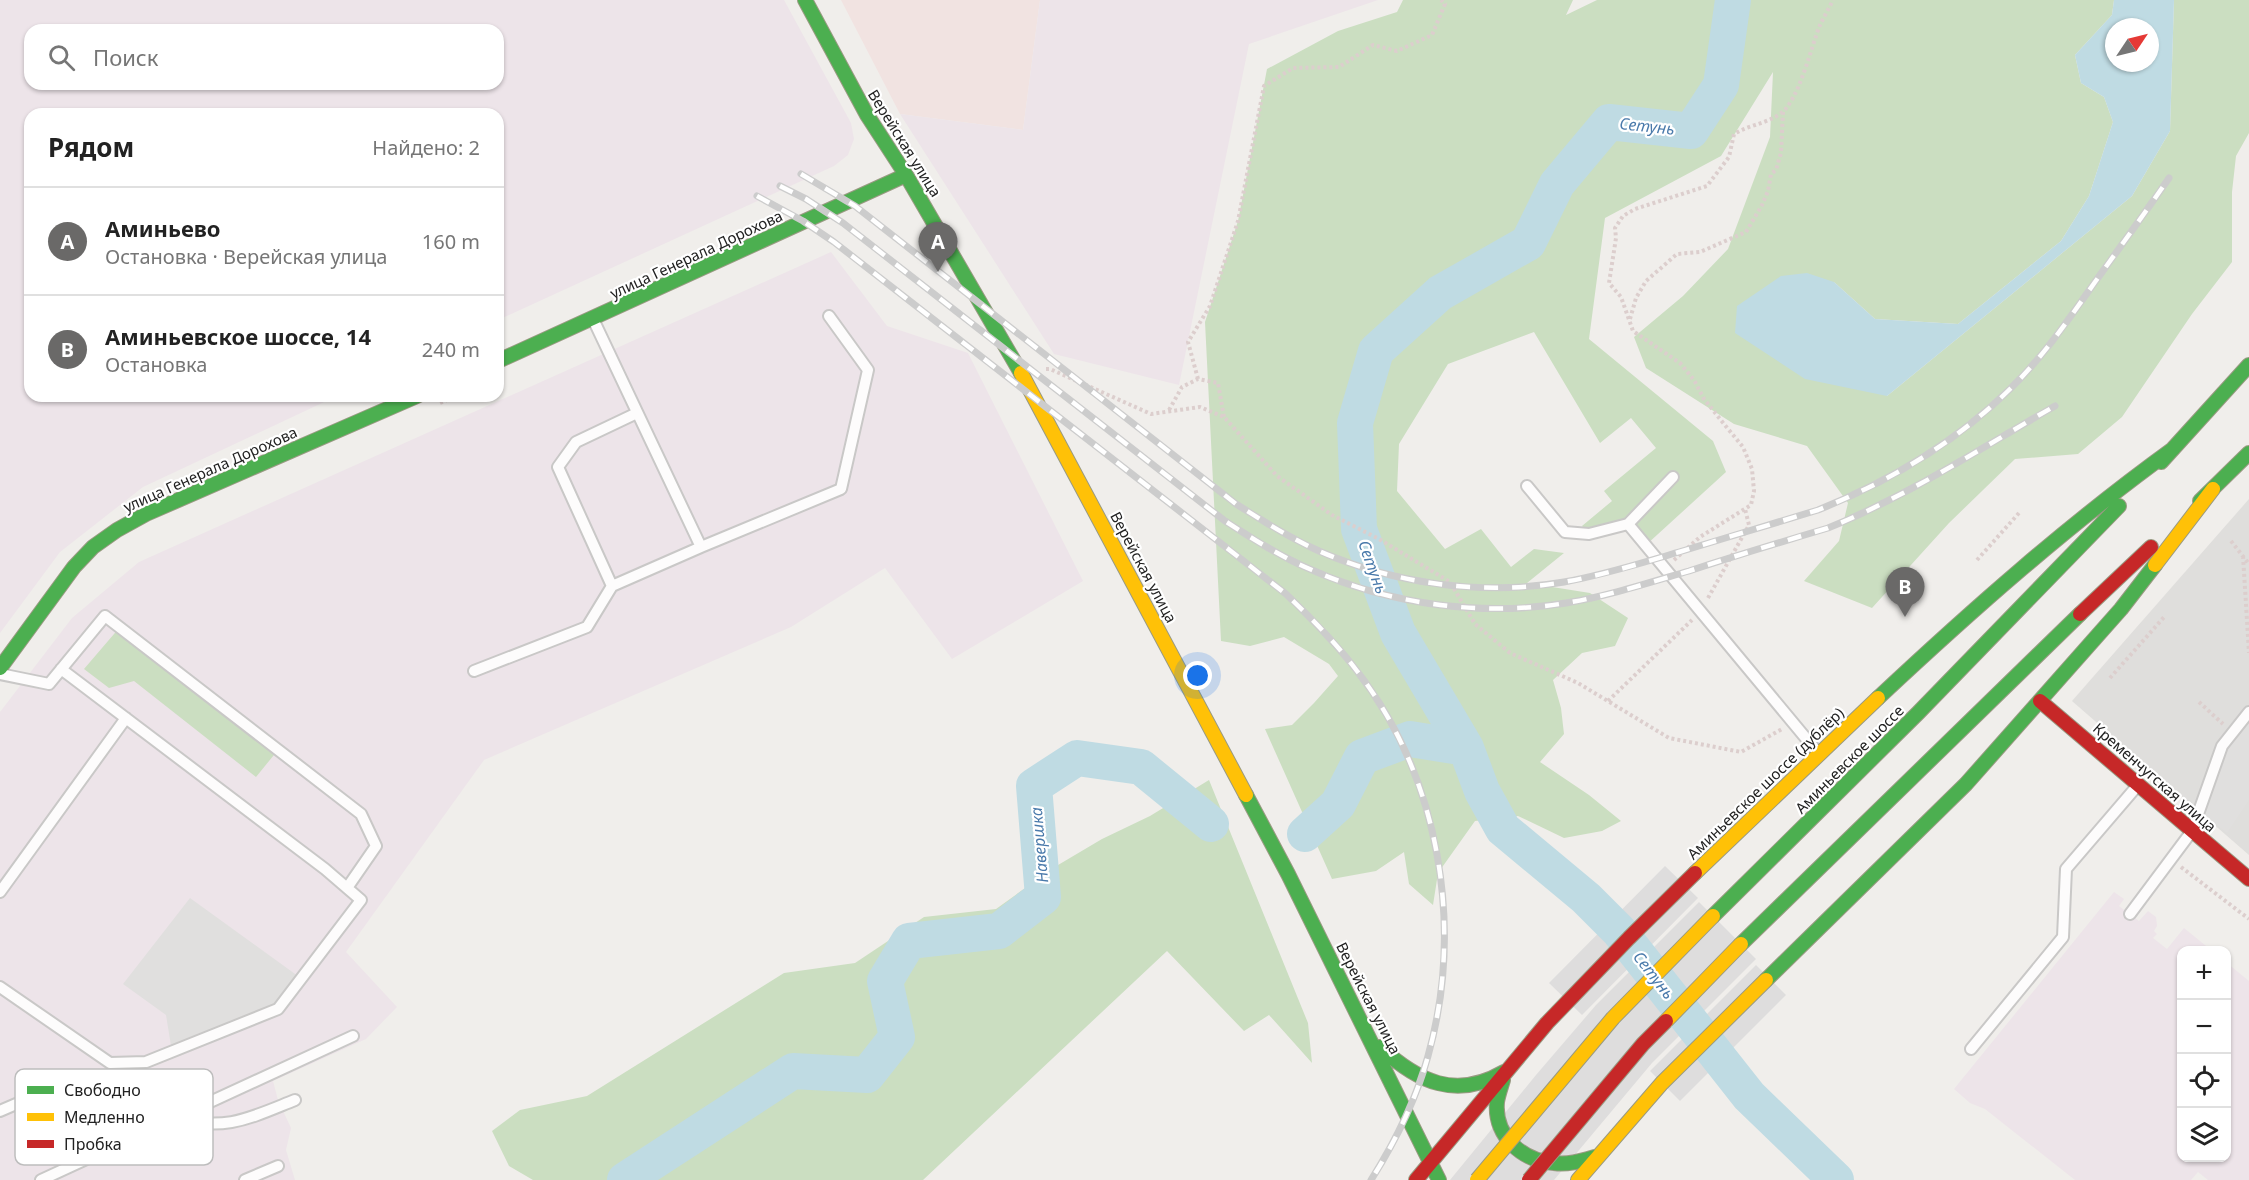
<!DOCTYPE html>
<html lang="ru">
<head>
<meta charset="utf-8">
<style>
  :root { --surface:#fff; --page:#f6f6f6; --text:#222; --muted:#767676; --line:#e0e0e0; --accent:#6a6968 }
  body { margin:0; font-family:"Noto Sans",sans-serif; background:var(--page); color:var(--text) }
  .controls { position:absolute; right:18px; bottom:18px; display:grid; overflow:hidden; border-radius:12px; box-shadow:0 2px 4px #0004 }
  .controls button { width:54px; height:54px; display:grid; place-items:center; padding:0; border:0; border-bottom:2px solid var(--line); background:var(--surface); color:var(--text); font:30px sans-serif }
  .compass { position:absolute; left:2105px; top:18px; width:54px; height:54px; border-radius:50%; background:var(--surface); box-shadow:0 2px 4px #0004; rotate:55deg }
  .you { position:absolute; left:1198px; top:676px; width:21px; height:21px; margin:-15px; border:4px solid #fff; border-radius:50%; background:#1a73e8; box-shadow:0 0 0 9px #1a73e833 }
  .badge { display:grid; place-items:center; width:39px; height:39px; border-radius:50%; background:var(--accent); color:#fff; font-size:20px; font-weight:700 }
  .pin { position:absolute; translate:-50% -50px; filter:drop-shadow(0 2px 3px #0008) }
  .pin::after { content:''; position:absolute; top:32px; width:21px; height:18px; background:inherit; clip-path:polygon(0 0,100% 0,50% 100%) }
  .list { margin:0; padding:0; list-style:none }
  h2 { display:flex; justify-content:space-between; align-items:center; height:78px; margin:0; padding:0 24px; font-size:26px }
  h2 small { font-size:20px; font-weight:400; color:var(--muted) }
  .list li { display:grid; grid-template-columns:39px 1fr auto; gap:18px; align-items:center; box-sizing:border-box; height:108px; padding:0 24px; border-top:2px solid var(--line) }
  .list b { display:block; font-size:22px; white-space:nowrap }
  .list p { margin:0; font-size:20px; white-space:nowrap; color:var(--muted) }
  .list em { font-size:20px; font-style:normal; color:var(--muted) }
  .icon { flex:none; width:33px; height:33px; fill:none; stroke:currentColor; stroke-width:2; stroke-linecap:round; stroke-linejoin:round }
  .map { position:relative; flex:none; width:2249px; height:1180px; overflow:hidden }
  .search { position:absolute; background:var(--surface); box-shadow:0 2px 4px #0004; left:24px; top:24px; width:480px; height:66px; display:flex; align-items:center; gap:15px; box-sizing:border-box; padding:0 21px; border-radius:18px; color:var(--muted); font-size:22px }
  .panel { position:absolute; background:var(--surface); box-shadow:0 2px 4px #0004; left:24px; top:108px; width:480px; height:294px; border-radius:18px }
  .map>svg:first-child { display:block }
  .residential { fill:#dfdedc }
  .commercial { fill:#f1e3e1 }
  .industrial { fill:#ede4e9; fill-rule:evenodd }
  .forest { fill:#cbdec1 }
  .parking { fill:#e0dfde }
  .water { fill:#bfdbe3; fill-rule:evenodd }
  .pier { fill:#dedddd }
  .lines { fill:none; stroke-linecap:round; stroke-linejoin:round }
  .river { stroke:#bfdbe3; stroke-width:36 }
  .lane-casing { stroke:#c9c8c7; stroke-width:14 }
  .fast-casing { stroke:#999a82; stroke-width:16 }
  .slow-casing { stroke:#999a82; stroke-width:16 }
  .jam-casing { stroke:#999a82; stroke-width:16 }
  .path { stroke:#dccecd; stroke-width:4; stroke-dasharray:3 3; stroke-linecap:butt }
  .lane { stroke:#fdfcfc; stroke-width:10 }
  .fast { stroke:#4caf50; stroke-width:14 }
  .slow { stroke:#ffc107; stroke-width:14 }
  .jam { stroke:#c62828; stroke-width:14 }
  .rail-casing { stroke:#ccc; stroke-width:7 }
  .rail { stroke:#fff; stroke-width:4.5; stroke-dasharray:14; stroke-linecap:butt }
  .slow-bridge-casing { stroke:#999a82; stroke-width:16; stroke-linecap:butt }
  .jam-bridge-casing { stroke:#999a82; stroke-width:16; stroke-linecap:butt }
  .slow-bridge { stroke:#ffc107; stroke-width:14 }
  .jam-bridge { stroke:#c62828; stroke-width:14 }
  .labels { text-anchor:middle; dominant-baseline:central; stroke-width:4.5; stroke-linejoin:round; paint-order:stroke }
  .street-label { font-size:15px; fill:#222; stroke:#fff }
  .water-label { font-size:16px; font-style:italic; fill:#4a7aab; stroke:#fff }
  .key { fill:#fff; stroke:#bdbdbd; stroke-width:1.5 }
  .key-label { font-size:16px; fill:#222 }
</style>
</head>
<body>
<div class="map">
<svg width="2249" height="1180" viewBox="0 0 2249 1180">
  <rect width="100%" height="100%" fill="#f0eeeb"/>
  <path class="residential" d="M2249,499V855L2072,701Z"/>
  <path class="commercial" d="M841,0H1040L1023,130L900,114Z"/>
  <path class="industrial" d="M0,0H784L851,123L854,139L848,155L834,166L498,320V114H30V396H337L143,487L60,552L0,633ZM30,30H498V84H30Z
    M1040,0H1378L1249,44L1179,385L1054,354L900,114L1023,130Z
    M831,252L887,326L968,353L1083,581L952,659L885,568L791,627L484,760L346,952L397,1007L366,1039L273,1081L278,1100L291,1128L286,1150L295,1180H0V712L72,618L139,562Z
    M2114,892L2124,899L2119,906L2139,921L2148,911L2156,917L2157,926L2154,931L2157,934L2153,938L2167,949L2184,928L2211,950H2182V1158H2226L2227,963L2249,981V1180H2208L2198,1172L2191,1180H2075L1985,1109L1970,1103L1954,1089Z"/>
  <path class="forest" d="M1403,0H1573L1566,15L1597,0H2114L2112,15L2075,55L2081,83L2104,97L2113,122L2089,196L2061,241L1958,324L1875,319L1834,282L1887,396L2132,196L2170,131L2174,0H2249V133L2236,156L2232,192V262L2192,314L2122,417L2078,454L2015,459L1949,523L1872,608L1804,581L1839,541L1848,503L1807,446L1734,424L1646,368L1634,337L1683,296L1728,249L1770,137L1773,72L1721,156L1605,218L1589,339L1713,441L1726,472L1646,545L1628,524L1589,534L1582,526L1612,501L1604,491L1656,448L1631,418L1600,443L1534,332L1448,364L1399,444L1397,491L1445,549L1481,529L1511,567L1534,549L1564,553L1527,583L1590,593L1628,618L1615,646L1582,653L1553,680L1561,708L1564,734L1540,762L1589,795L1621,821L1602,831L1564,838L1518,816L1475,821L1438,873L1433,905L1409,884L1404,852L1376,871L1332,879L1265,729L1292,725L1314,703L1338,676L1329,664L1284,637L1250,646L1221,641L1205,322L1238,221L1267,69L1338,31L1397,12Z
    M120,627L278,750L256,777L134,681L109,688L84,669Z
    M1209,780L1308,1023L1312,1063L1269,1015L1244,1031L1167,951L923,1180H533L509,1166L492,1131L520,1110L587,1096L784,973L855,963L924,917L996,909L1053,868L1102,839L1150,816Z"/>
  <path class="parking" d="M2249,712V800L2227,833L2200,811L2222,746Z
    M190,898L302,979L278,1009L172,1052L166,1015L123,984Z"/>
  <path class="water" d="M2114,0H2174L2170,131L2132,196L1887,396L1805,379L1735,333L1737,306L1781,276L1807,273L1834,282L1875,319L1958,324L2061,241L2089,196L2113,122L2104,97L2081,83L2075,55L2112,15ZM2114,27H2150V63H2114Z"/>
  <path class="pier" d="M1665,866L1698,898L1582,1015L1549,983Z
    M1699,902L1756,959L1652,1063L1554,1180H1450L1536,1075L1596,1005Z
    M1756,965L1786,995L1680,1101L1650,1071Z"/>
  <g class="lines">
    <path class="river" d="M1733,0L1721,85L1691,131L1609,122L1557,184L1528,243L1440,293L1376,351L1355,423L1359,529L1398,633L1466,748L1482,791L1503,829L1586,898L1619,931L1749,1096L1836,1180
      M1305,834L1338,804L1362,757L1410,739L1466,748
      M625,1180L793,1071L867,1075L897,1037L885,981L909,941L999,931L1043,897L1034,786L1077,758L1141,767L1211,824"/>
    <defs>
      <path id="lane" d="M593,319L701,547L612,586L558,467L576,442L637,413
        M1527,486L1565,532L1589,534L1628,524L1819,754
        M1628,524L1673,477
        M701,547L841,489L868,370L829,316
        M474,671L587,627L612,586
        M0,674L49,684L105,616L361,814L376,846L347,888
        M0,892L126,718
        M2130,914L2192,831L2222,746L2249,712
        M0,987L110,1063L146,1062L278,1009L361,900L325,869L61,669
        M1971,1049L2063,937L2066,869L2138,785
        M0,1111L23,1101
        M175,1118C225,1132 250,1118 295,1100
        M41,1180L353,1036
        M245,1180L278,1166"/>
      <path id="fast" d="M805,0L867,115L906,175L1021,373
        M498,361L906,175
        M2161,462L2249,365
        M2200,501L2249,453
        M0,668L74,567L93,547L117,530L146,514L417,396
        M1878,698C1972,610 2068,525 2173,449
        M1246,795L1288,874L1439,1180
        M1713,916L1918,713L2119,506
        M1741,944L2080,614
        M1766,980L1966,784L2121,609L2155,565
        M1380,1047C1418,1082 1456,1100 1504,1072
        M1503,1080C1501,1087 1498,1095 1497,1102C1494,1136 1522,1161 1554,1163C1568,1165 1581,1161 1595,1157"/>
      <path id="slow" d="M1021,373L1246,795
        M2155,565L2213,489
        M1695,873L1878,698
        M1578,1180L1662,1083L1766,980"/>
      <path id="jam" d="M2080,614L2151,547
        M2040,701L2249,879
        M1416,1180L1547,1023L1629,938L1695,873"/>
    </defs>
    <use href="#lane" class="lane-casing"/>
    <use href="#fast" class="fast-casing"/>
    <use href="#slow" class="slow-casing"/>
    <use href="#jam" class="jam-casing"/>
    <path class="path" d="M1630,319L1636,298L1646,281L1677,254L1700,252L1746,232L1762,205L1768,191L1771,174L1776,170L1781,153L1783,112
      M1046,369H1050L1151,414L1200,407L1224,417L1277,476L1332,515L1379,539L1450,582L1475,624L1510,653L1578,683L1669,738L1741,752L1782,729
      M1198,379L1188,342L1210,306L1238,221L1264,86L1293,68L1339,67L1373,45L1397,51L1432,35L1445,4L1441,0
      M440,403L456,396
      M1169,410L1182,387L1198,379L1218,383L1224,417
      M2231,541L2249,564
      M2243,556L2249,653
      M1674,560L1700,537L1751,505L1754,491L1752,469L1743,447L1724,424L1704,399L1694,380L1680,363L1633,331L1621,297L1609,283L1616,238L1615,228L1623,216L1635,209L1707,186L1729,157L1734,134C1749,125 1765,124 1780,114C1799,101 1811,47 1820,25C1824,17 1829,8 1833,0
      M1977,560L2019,513
      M1708,598L1749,525L1745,509
      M2110,678L2165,616
      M1608,701L1692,620
      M2199,702L2223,724
      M2181,867L2249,919"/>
    <use href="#lane" class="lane"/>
    <use href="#fast" class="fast"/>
    <use href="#slow" class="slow"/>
    <use href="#jam" class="jam"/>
    <defs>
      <path id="rail" d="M801,174L855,206L1236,504C1263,521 1290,538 1319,551C1394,584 1484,596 1564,582C1604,575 1641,563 1679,552C1725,538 1772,524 1818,510C1890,481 1955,443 2010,389C2043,357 2069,319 2095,282C2120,247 2145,213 2169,178
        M780,186L806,199L843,223L1225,521C1253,539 1281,557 1312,570C1389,604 1482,617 1566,603C1608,596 1648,583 1689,571C1735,556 1781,542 1828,528C1908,496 1981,448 2055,406
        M757,196L803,221L834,242L1286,594C1312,619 1336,643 1357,671C1440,778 1464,927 1428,1056C1416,1100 1395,1142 1371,1180"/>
    </defs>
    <use href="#rail" class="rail-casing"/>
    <use href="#rail" class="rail"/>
    <defs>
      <path id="slow-bridge" d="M1666,1021L1741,944
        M1477,1180L1613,1018L1713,916"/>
      <path id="jam-bridge" d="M1529,1180L1643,1044L1666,1021"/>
    </defs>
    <use href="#slow-bridge" class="slow-bridge-casing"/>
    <use href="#jam-bridge" class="jam-bridge-casing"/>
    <use href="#slow-bridge" class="slow-bridge"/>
    <use href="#jam-bridge" class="jam-bridge"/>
  </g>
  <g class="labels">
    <g class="street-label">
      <text transform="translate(905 143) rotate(58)">Верейская улица</text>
      <text transform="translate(696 254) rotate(-25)">улица Генерала Дорохова</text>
      <text transform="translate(210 469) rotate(-24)">улица Генерала Дорохова</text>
      <text transform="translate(1144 567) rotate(62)">Верейская улица</text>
      <text transform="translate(1849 759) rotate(-45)">Аминьевское шоссе</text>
      <text transform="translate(2155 777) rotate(41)">Кременчугская улица</text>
      <text transform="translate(1765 783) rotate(-44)">Аминьевское шоссе (дублёр)</text>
      <text transform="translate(1369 998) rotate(63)">Верейская улица</text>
    </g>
    <g class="water-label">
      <text transform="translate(1647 126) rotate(6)">Сетунь</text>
      <text transform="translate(1373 567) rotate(70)">Сетунь</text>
      <text transform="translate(1039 845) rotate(-95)">Навершка</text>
      <text transform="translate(1654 975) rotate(52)">Сетунь</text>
    </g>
  </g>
  <rect x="15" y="1069" width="198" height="96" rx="9" class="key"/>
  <rect x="27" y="1086" width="27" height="8" fill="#4caf50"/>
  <rect x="27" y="1113" width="27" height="8" fill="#ffc107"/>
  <rect x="27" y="1140" width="27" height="8" fill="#c62828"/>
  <g class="key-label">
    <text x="64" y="1096">Свободно</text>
    <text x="64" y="1123">Медленно</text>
    <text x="64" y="1150">Пробка</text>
  </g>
</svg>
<div class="controls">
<button>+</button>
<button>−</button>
<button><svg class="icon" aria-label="locate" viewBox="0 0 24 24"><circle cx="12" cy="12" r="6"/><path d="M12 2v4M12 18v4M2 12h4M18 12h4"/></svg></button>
<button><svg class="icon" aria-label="layers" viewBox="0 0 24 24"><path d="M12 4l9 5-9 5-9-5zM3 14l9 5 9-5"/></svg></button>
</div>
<svg class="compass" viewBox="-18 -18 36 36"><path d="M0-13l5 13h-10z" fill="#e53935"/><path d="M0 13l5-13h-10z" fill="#767676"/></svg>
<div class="you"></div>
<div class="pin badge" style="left:938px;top:272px">A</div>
<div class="pin badge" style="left:1905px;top:617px">B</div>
<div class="search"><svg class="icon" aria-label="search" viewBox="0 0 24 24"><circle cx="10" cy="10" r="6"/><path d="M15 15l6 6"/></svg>Поиск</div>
<section class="panel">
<h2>Рядом<small>Найдено: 2</small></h2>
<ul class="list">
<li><span class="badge">A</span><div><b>Аминьево</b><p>Остановка · Верейская улица</p></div><em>160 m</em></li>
<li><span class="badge">B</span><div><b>Аминьевское шоссе, 14</b><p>Остановка</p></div><em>240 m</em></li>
</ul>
</section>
</div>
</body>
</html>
